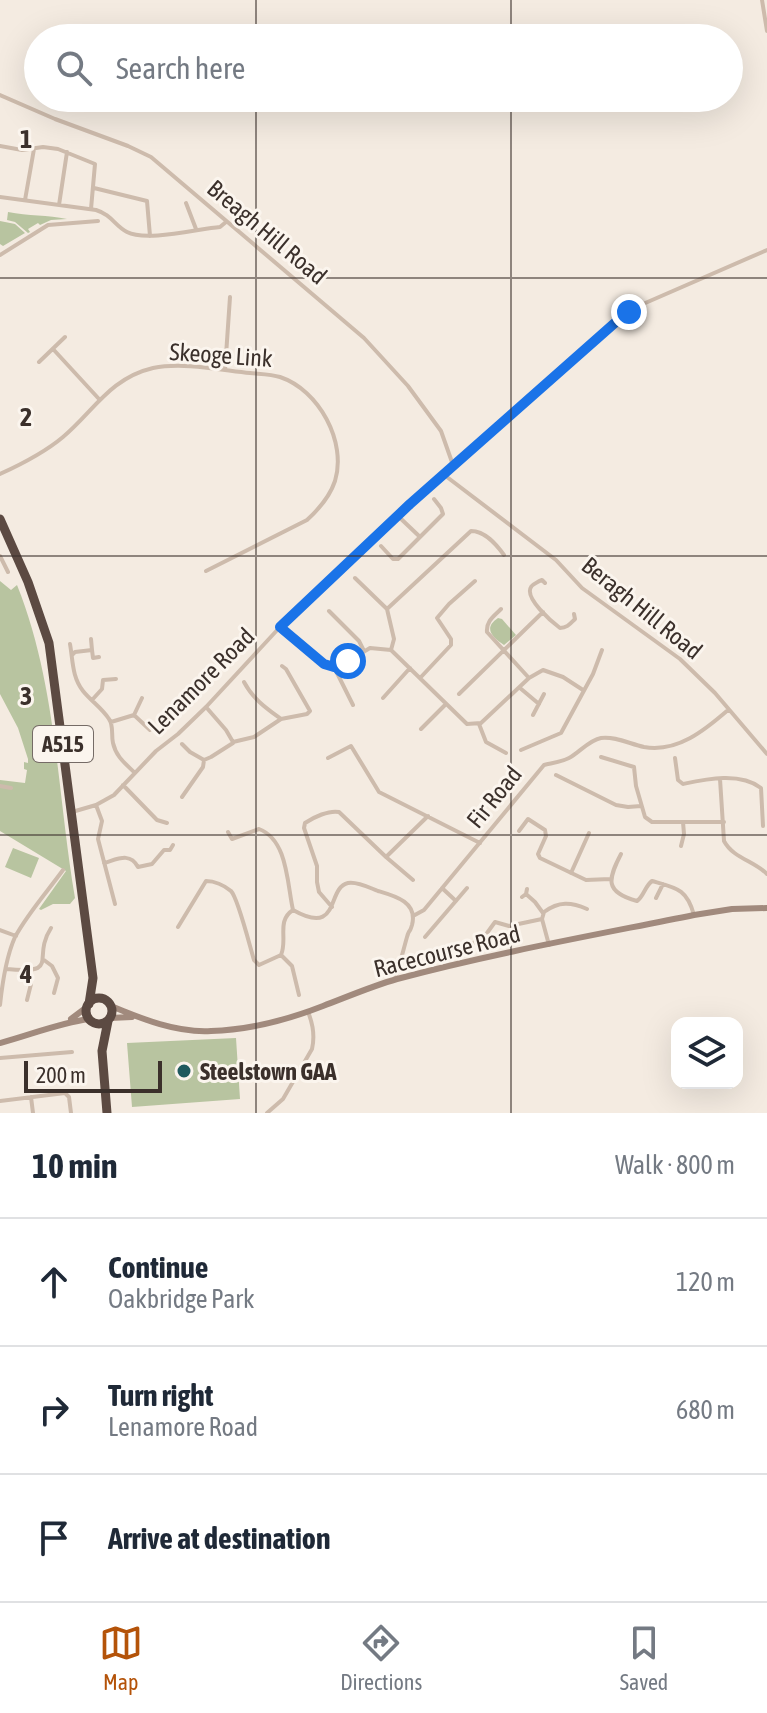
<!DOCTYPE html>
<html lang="en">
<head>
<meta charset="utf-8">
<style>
  :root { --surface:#fff; --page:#f6f6f7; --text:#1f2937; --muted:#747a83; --line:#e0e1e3; --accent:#b45309 }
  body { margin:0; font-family:"Asap Condensed",sans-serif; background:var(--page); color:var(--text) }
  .controls { position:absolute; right:24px; bottom:24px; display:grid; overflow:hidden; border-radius:16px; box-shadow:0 8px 32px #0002 }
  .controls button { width:72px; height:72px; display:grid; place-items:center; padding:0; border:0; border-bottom:2px solid var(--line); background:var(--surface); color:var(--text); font:40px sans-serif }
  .scale { position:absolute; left:24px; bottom:20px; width:138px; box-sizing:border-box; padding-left:8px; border:4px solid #3b302b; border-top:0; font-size:22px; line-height:28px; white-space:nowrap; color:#3b302b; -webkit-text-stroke:6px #fbf5ee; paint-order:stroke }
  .stop { position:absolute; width:24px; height:24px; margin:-18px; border:6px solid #1a73e8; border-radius:50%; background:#fff }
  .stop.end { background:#1a73e8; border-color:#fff; box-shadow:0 2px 8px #0008 }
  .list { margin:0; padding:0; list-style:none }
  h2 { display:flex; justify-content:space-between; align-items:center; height:104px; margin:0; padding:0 32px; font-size:34px }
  h2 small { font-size:26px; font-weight:400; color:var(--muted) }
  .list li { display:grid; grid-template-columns:52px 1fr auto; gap:24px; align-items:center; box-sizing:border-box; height:128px; padding:0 32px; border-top:2px solid var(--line) }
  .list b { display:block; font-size:30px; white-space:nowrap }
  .list p { margin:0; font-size:26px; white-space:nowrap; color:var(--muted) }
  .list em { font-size:26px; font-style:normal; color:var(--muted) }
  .icon { flex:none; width:44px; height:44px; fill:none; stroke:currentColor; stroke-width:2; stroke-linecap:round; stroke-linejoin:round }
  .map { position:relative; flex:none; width:767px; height:1113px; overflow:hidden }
  .search { position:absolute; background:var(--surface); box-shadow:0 8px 32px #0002; left:24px; right:24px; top:24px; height:88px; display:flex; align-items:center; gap:20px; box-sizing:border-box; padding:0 28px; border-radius:44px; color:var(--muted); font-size:30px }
  .sheet { height:488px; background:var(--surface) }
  nav { display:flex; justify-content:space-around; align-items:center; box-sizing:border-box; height:112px; border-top:2px solid var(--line); background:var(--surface); font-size:22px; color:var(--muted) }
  nav a { display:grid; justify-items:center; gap:4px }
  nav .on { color:var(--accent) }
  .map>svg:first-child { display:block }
  .green { fill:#b8c4a0 }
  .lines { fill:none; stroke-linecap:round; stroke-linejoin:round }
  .street { stroke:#cdbbac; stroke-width:4 }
  .secondary { stroke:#a18a7d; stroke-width:6 }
  .highway { stroke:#5c4a42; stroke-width:9 }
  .route { stroke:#1a73e8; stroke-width:10 }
  .grid { fill:none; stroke:#3b302b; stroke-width:2; stroke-opacity:0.55 }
  .poi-dot { fill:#1f5a5e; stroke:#fbf5ee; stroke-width:3 }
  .labels { text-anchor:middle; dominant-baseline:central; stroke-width:6; stroke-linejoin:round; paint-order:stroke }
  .shield { fill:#fbf5ee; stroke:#756b66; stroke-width:2 }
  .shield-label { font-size:22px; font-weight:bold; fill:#3b302b }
  .street-label { font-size:24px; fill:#3b302b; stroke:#fbf5ee }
  .poi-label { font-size:24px; font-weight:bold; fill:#3b302b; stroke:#fbf5ee; text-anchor:start }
  .grid-label { font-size:26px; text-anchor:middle; font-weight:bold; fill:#3b302b; stroke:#fbf5ee; stroke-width:6; stroke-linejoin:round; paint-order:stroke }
</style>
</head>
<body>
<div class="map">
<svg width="767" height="1113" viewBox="0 0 767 1113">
  <rect width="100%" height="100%" fill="#f4ebe1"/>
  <path class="green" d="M8,212C28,216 48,215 67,219L51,220L40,225L38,223L28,229L30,232L28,233L15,222L7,220Z
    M0,221L15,224L25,233L3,246L0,244Z
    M0,581L11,590L17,585C57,685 57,793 75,898L70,904H53L41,910L39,909L66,871L0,831V780L25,783L27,770L24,769V762L28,763V759L18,728L0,694Z
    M498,618L502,619L516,635L504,645C492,637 483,628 498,618Z
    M13,848L39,858L31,878L5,867Z
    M236,1038L240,1099L132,1107L127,1043Z"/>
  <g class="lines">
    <path class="street" d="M762,0L767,31
      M0,95L55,119L128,146L151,157L364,338L408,386L441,431L453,465
      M0,146L22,150L43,147L58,149L95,164L91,209
      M94,188L147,201L150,236
      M0,197L96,210C112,215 114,225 127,232C146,242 197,229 220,227L226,222
      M25,200L34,149
      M186,203L196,229
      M59,205L67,152
      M0,255L48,225L98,221
      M53,349L99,399
      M39,362L65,337
      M225,370L230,297
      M0,474C22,464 44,453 63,437C93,412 110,378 153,368C183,362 221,370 250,373C260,374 271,374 280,377C319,390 347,442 335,481C330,496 318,510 307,520L206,571
      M443,474L556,560L582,588L680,659L715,693L767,754
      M398,516L419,536
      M381,546L393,559H398L443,514L441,508L434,499
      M0,556L8,572
      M355,578L387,609
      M545,583L542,580C539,581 532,585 531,587C524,598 552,622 560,628C567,628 570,624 575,619L574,614
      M501,609C494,616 486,621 487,632L529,678
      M329,611L359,641L364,651
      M280,627L317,660L324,664L334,667L348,661L370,648L391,650L467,724L481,723L529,678L543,670L563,677L583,690
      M91,639L92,650
      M70,644C73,661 72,677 83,691C91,701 102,708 109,719C114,726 111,735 113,743C116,757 126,764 135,773
      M391,650L394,639L387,609L471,531C485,531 496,544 504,555
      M72,655L75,652L92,650L93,658L99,657
      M334,667L353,705
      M421,677L451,645V639L437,618L449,604L475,581
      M244,682C253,699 266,708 281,719
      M520,688L539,704
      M459,694L543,612
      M383,698L410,668
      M92,700L102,689L103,680L116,679
      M206,707L226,730L233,742L254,737L281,719L307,714L310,711L286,669L282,666
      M134,715L142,698
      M533,715L544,694
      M111,722L134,715L150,730
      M479,724L486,742L506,753
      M421,729L445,705
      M182,744L190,752L204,760
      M521,750L561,733L593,674L602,650
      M601,757L634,767L636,786L645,817L652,822H724
      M328,758L351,746L379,792L480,843
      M675,758L678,780L683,784C707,779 740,772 761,788L763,826
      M556,775L616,805L628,807L641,806
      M720,779L724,841C733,858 754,861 767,874
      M123,785L157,820L167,823
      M0,786L11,788
      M182,797L203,767L204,760L211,757L233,743
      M96,805L102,821L98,839L115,904
      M72,812L96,805L114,795L156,751L178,734L206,707L280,627L410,504L617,321L643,304L767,250
      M519,831L528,819L545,830L546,836L538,854L540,858L586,880L610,879
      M228,832L232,839L259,829C288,840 287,884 293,910C341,937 326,888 348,883C357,881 370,888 378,891C395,896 418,902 412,925C409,935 410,927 407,937C403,951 400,965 395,978
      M681,846L684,834L683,822
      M621,854C608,879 604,892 637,901C644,896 645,886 652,881C677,888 687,889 694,915
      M386,857L428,816
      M104,863C118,859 130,852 138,867L152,864L164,850H170L173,845
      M571,873L589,833
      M442,888L456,901
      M526,894L535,902L543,913
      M522,897L526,894L527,889
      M656,898L663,884
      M332,907L319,892L317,882V866L304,828L305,823C314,817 329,810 339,812L386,857L413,880
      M413,916L424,910L544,765C552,763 561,762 569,758C579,753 589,740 601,738C615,736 630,744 644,747C677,753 705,730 728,710
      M178,927L206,881C214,881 224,885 231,891C238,898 250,947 254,960L259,965L281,955C288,939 276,921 293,910
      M0,930L16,936
      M425,937L467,888
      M549,945L542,919L544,912C559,901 571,902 587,909
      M468,947L487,933L495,922L509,926L542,919
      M281,955L292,966L299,995
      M44,960L52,966L58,978L54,993
      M7,969C62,974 31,959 51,928
      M27,1000L31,984V971
      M0,1005C2,986 7,955 15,937C28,913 47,892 63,870
      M0,1058L72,1052
      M31,1097L33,1113
      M0,1101L65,1093L69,1097L71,1113
      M267,1113L283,1099L312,1049C315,1036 313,1024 308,1012"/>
    <path class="secondary" d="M111,1006C142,1019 177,1033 211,1031C248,1030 287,1020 323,1006C347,997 372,986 397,979C494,953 595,935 694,915L732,909L767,908
      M110,1018L132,1017
      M71,1019L87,1007
      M0,1043C30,1035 59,1023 89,1019"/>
    <path class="highway" d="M0,519L28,582L49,643L93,978L89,1004
      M86 1011a13 13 0 1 1 26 0a13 13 0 1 1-26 0Z
      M107,1113L102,1051L108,1021"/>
  </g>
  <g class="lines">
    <path class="route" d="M348,661L334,667L324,664L280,627L410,504L617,321L629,312"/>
  </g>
  <path class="grid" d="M256,0V38M511,0V38M256,98V1113M511,98V1113M0,278H767M0,556H767M0,835H767"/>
  <circle class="poi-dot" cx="184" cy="1071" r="8"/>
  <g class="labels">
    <rect class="shield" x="33" y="726" width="60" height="36" rx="6"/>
    <g class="shield-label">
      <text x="63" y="744">A515</text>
    </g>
    <g class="street-label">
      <text transform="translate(267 232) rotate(40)">Breagh Hill Road</text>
      <text transform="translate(221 355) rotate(4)">Skeoge Link</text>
      <text transform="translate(642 608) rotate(39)">Beragh Hill Road</text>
      <text transform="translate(201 681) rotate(-45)">Lenamore Road</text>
      <text transform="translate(494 797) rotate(-51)">Fir Road</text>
      <text transform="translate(447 951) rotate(-14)">Racecourse Road</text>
    </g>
    <g class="poi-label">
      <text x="200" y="1071">Steelstown GAA</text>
    </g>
  </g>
  <g class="grid-label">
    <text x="26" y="148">1</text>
    <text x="26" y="426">2</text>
    <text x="26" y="705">3</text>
    <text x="26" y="983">4</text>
  </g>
</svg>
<div class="controls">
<button><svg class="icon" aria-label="layers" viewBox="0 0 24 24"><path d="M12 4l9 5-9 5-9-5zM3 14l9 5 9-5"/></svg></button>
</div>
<div class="scale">200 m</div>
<div class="stop" style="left:348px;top:661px"></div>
<div class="stop end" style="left:629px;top:312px"></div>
<div class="search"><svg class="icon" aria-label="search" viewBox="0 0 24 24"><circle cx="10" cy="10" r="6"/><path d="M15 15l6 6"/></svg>Search here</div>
</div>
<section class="sheet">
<h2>10 min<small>Walk · 800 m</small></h2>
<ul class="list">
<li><svg class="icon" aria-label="ahead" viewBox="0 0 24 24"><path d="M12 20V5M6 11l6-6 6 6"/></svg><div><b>Continue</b><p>Oakbridge Park</p></div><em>120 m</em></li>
<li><svg class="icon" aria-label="right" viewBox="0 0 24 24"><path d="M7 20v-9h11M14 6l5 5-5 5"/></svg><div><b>Turn right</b><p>Lenamore Road</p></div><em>680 m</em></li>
<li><svg class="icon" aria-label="arrive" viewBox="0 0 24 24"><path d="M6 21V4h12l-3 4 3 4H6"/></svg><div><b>Arrive at destination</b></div></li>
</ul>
</section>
<nav>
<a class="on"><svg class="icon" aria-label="map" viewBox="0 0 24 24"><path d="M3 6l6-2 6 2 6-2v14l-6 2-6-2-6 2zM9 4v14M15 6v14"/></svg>Map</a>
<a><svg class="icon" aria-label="directions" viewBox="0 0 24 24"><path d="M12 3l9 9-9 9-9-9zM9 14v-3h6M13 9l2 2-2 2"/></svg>Directions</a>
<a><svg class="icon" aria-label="saved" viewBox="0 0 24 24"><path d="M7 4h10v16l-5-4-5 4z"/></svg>Saved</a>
</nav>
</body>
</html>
